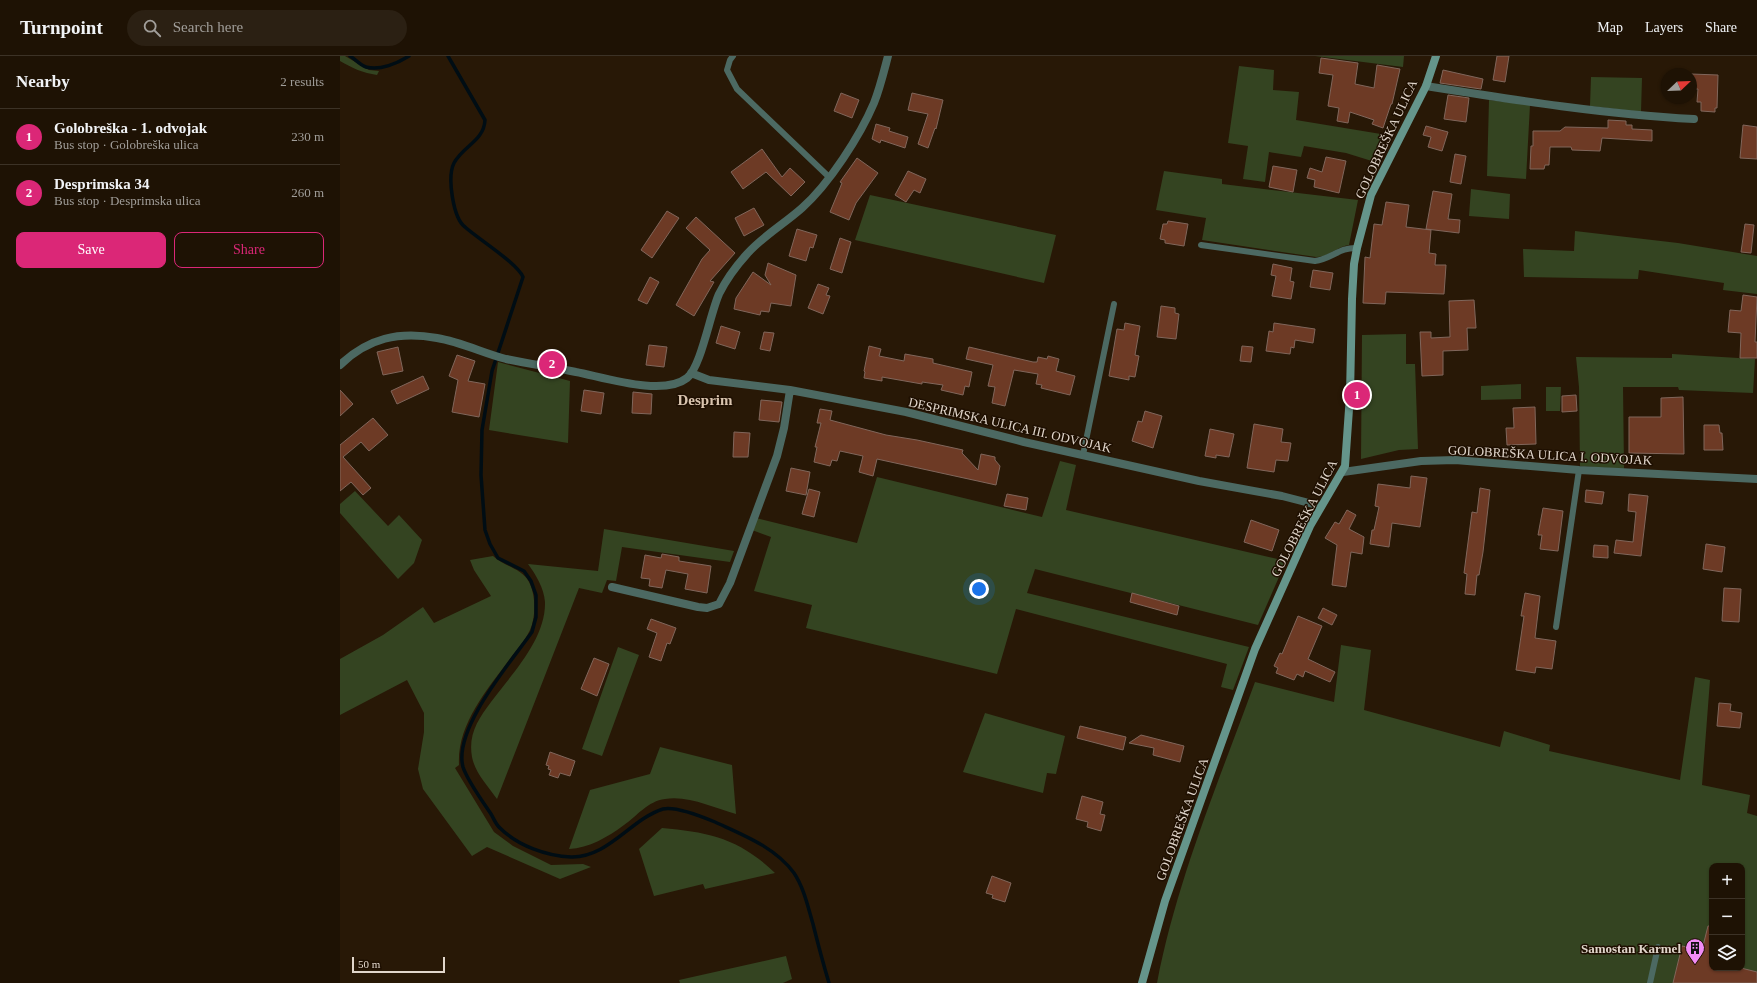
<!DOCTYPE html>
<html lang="en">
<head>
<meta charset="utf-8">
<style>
  :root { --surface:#1e1204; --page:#2b2013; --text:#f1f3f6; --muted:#a19e9a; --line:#3c3226; --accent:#db2777 }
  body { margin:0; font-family:Georgia,serif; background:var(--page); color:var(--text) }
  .controls { position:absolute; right:12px; bottom:12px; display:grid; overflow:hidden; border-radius:8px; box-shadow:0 1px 3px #0004 }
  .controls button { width:36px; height:36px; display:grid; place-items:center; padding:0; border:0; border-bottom:1px solid var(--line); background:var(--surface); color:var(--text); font:20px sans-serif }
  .compass { position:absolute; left:1321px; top:12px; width:36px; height:36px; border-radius:50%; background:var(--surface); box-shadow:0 1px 3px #0004; rotate:67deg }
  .scale { position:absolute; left:12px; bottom:10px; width:93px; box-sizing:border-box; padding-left:4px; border:2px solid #e1d6cb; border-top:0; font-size:11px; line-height:14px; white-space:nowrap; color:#e1d6cb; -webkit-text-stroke:3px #1e0f01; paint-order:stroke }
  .you { position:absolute; left:639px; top:533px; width:14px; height:14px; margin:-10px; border:3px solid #fff; border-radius:50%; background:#1a73e8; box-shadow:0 0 0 6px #1a73e833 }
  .badge { display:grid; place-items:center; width:26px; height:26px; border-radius:50%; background:var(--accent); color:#fff; font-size:13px; font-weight:700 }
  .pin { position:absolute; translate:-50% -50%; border:2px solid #fff; box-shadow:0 1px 4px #0006 }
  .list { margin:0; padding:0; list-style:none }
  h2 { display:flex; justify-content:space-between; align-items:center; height:52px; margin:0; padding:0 16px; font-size:17px }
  h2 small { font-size:13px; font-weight:400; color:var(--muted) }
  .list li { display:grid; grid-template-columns:26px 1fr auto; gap:12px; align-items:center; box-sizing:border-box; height:56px; padding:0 16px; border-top:1px solid var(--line) }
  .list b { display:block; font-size:15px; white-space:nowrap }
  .list p { margin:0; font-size:13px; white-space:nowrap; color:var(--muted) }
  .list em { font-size:13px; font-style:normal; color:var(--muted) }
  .actions { display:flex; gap:8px; padding:12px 16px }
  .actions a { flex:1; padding:9px 0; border:1px solid var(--accent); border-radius:8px; text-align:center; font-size:14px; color:var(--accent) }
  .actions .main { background:var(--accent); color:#fff }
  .icon { flex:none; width:22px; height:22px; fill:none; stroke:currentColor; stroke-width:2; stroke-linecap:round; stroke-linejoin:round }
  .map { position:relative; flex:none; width:1417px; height:927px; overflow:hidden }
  header { display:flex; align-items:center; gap:24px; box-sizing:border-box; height:56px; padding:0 20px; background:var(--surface); border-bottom:1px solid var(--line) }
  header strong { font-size:19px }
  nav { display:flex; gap:22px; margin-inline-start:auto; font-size:14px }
  .search { width:280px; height:36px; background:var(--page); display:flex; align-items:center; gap:10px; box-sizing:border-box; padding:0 14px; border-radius:22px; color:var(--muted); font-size:15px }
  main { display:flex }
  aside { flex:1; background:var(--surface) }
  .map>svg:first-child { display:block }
  .green { fill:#344421; fill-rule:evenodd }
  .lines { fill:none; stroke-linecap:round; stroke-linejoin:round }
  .stream { stroke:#000d14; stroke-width:3.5 }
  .building { fill:#6d3a25; stroke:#80665b }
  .lane { stroke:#4c6962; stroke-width:6 }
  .street { stroke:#4c6962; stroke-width:8 }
  .secondary { stroke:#65958b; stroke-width:8 }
  .labels { text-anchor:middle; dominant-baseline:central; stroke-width:3; stroke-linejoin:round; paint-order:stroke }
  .street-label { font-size:13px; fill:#e1d6cb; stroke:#1e0f01 }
  .poi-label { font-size:13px; font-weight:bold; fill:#e1d6cb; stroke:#1e0f01; text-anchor:end }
  .quarter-label { font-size:15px; font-weight:bold; fill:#d9c4ae; stroke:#1e0f01 }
</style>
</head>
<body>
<header>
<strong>Turnpoint</strong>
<div class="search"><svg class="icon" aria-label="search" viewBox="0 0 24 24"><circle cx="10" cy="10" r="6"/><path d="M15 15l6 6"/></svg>Search here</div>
<nav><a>Map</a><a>Layers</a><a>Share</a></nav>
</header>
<main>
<aside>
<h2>Nearby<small>2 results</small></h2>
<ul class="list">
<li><span class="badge">1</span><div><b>Golobreška - 1. odvojak</b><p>Bus stop · Golobreška ulica</p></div><em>230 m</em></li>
<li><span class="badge">2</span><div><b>Desprimska 34</b><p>Bus stop · Desprimska ulica</p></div><em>260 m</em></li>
</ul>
<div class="actions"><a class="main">Save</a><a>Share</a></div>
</aside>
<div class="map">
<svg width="1417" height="927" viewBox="0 0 1417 927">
  <rect width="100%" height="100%" fill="#281806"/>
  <path class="green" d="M0,0H5L29,14L39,15L37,19C23,17 12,12 0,5Z
    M975,0H1064L1063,11Z
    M899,10L934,14L933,34L959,36L956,64L1047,79L1035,106L1006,97L964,90L961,101L929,96L925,126L903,123L908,90L888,87Z
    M1251,21L1302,22L1301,56L1250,50Z
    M1149,44L1190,49L1186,123L1147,120Z
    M824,115L882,123V128L1018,144L1009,189C996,191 989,201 976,201L862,184L866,162L816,154Z
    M1131,133L1170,138L1169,163L1129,160Z
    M530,139L716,179L704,227L515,184Z
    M1235,175L1338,187L1417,200V238L1383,234L1384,227L1299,214L1298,223L1184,221L1183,193L1234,195Z
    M1066,278V308H1075L1078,393L1059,394L1021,403L1022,279Z
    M1332,298L1415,303L1413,337L1339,334L1338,331H1283L1284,413L1240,410L1239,331L1236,301L1332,302Z
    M158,306L230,325L228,387L149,374Z
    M1181,328V343L1141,344V330Z
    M1206,331H1221L1220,355H1206Z
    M720,405L736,409L726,454L946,505L918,569L695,513L687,537L909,591L893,634L881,631L887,608L676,553L657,618L466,572L472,549L414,535L431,481L412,474L416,462L517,487L537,421L702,461Z
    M15,435L48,470L59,459L82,484L74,507L58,523L0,457V448Z
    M264,473L394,495L390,506L282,491L276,525L267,524L262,537L239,532L157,743C148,730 135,717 132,701C128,679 138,663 151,646C172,618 206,583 205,546C204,532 196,519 188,508L258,515Z
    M153,500C163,510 182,512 189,526C196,539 196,561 190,574C185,585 176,595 169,604C146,635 117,669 119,709L115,712L154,776L173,790L211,809L243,808L251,811L220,823L147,791L132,800L83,733L78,713L84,676V657L67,624L0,659V603L43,579L83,551L94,567L151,540L134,514L130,504Z
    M1001,589L1031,594L1024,654L1160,691L1164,675L1210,689L1209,695L1340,724L1355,621L1370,624L1362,729L1410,739L1407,757L1417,760V927H817C837,823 879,725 915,626L994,646ZM1372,810H1402V912H1372Z
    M278,591L299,599L262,700L242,693Z
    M645,657L725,680L716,718L707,717L703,737L623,716Z
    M320,691L392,709L396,758C374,752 348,739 325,743C308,745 297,760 284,769C268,781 249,792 229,793L250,734L310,718Z
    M322,772C369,776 400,783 435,817L365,833L363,828L314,840L299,793Z
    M446,900L452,923L443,927H340L339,924Z"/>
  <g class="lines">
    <path class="stream" d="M10,0C15,3 20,9 26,11C40,15 58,7 69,0
      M108,0L145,64C144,85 123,90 114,107C107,121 113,162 125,171C137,182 177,207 183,221L152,315L142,374L141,419L145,474L150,488L158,502L184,515L191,525L196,539V561L192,576C170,607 113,673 123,711C127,724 143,746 151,758C154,763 156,769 160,772C178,790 207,800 231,801C268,802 291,763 323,753C335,750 363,761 375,766C403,779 435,791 454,817C464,832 468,851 473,868C478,888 483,907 489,927"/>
  </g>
  <path class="building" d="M1157,0H1169L1165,26L1153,24Z
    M981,2L1018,7L1015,28L1034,32L1037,9L1060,13L1052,48H1051L1043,72L1032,68L1034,64L1010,56L1008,67L997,65L999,52L988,50L993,19L979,17Z
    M1103,14L1143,23L1141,33L1100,27Z
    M1351,18L1378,19L1377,52H1375V56L1361,55V46H1357L1358,33H1351Z
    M501,37L519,44L512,62L494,55Z
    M572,37L603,44L596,73L595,72L588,92L578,88L588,58L568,54Z
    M1108,39L1129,42L1126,66L1104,63Z
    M1268,64L1286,65V69H1292V73L1312,74V85L1262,82L1260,95L1232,94L1231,91H1210L1209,109H1205L1204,113H1190L1191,90H1193V75H1220L1225,71L1268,72Z
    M536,68L550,72L549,75L568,81L565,92L541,84L540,87L532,83Z
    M1403,69L1417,71V103L1400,102Z
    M1086,70L1108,76L1102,95L1088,91L1091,81L1083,79Z
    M422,93L442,121L450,112L465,126L451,140L426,116L403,133L391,116Z
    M1115,98L1126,100L1121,128L1110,126Z
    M986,101L1006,105L999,137L974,131L975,124L967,122L970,112L982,116Z
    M517,102L538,117L516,147L509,164L490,156L502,127L500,126Z
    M933,110L957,114L953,136L929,131Z
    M568,115L586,123L580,137L574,134L566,146L555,139Z
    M1093,135L1112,138L1108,163L1120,164L1119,177L1086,173Z
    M1046,146L1069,149L1066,171L1091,174L1089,197L1096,198L1095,209H1106L1104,238L1046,236L1045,248L1023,247L1025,201L1030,202L1034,168L1042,169Z
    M414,152L424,169L404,180L395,162Z
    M327,155L339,162L312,202L301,194Z
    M356,161L395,197L370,225L374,226L354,260L336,249L362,203L370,194L346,172Z
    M828,165L848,168L844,190L825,187V184L820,183L823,168H827Z
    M1405,168L1414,169L1411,197L1401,196Z
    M457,173L477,179L473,192L470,191L466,205L449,200Z
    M500,182L511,186L502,217L490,213Z
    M428,207L456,219L451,250L431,247L429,256L421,255L420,259L394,253L396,242L413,216L431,229L425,219Z
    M933,208L952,212L950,225L954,226L951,243L932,240L936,220L931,219Z
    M973,214L993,217L990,234L970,231Z
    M310,221L319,226L307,248L298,244Z
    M478,228L489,232L486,239L490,240L483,258L468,252Z
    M1403,239L1417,241L1415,286H1417V302H1400L1401,277L1388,276L1390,254L1401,255Z
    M1134,244L1136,272H1127L1128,294L1103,295V319L1082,320L1080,276H1091V282L1110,281L1109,245Z
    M821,250L835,252V257L839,258L836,283L817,281Z
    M785,267L800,270L795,299L799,300L795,321L789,320V324L769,320L777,273L784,274Z
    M934,267L975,273L973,287L955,284L954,292L951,291L950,298L926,295L929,275L933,276Z
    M381,270L400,276L395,293L376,287Z
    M424,276L434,277L430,295L420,293Z
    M309,289L327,291L324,311L306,309Z
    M529,290L541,293L539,300L564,305L565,298L593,303V307L632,316L629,331L625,330L623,339L601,334L603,329L582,326V328L542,321V325L524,322L525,316L524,315Z
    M902,290L913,291L911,306L900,305Z
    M58,291L63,315L43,319L37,296Z
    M629,291L693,306H697L698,301L707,303L708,300L719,303L716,315L735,320L730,339L701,332L702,329L696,328L698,318L674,314L665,350L652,347L655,331L648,330L653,309L626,303Z
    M117,299L135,305L128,325L145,328L139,361L112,356L118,324L109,320Z
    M83,320L89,333L57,348L51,335Z
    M0,334L13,348L0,360Z
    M244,334L264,337L261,358L241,355Z
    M293,336L312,338L311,358L292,357Z
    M1236,339L1237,355L1222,356V340Z
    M1343,341L1344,398L1289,397V361H1321V342Z
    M421,344L442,346L439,366L419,364Z
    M1195,351L1196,388L1167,389L1166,372H1174L1173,352Z
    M480,353L492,355L490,364L546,379L577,384L623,394L622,397L638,414L641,398L655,401V404L660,410L656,429L537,403L533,420L519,416L523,400L500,395L497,405L492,404L490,410L474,406L477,391H475L481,367H477Z
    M805,355L822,360L813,392L792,385L798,365L802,366Z
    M33,362L48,379L29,395L21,386L3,401L31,432L23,439L11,426L0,435V389Z
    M914,368L943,373L941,386L951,387L948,405L936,404L934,416L907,412Z
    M1364,369H1379L1380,377H1382L1383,394H1364Z
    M870,373L894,378L889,401L876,399V402L865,400Z
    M394,376L410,377L408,401H393Z
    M451,412L470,416L466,439L446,435Z
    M1071,420L1087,422L1080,471L1052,467L1049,491L1030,488L1032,474H1034L1039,451L1035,450L1038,428L1070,432Z
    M1140,432L1150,434L1143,496L1139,519H1137L1135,539L1125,538L1127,518L1124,517L1132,456L1137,457Z
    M469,433L480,436L474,461L462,458Z
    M1246,434L1264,436L1262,448L1245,446Z
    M667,438L688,442L686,454L664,450Z
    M1289,438L1308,440L1301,500L1274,497L1276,484L1293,486L1296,456L1288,455Z
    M1203,452L1223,455L1218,495L1200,493L1202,479H1198Z
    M1007,454L1016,459L1009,473L1024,481L1022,498L1011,496L1006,531L992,529L997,489L985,482L995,466L999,468Z
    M911,464L939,474L932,495L904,486Z
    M1366,488L1385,491L1382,516L1363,513Z
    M1254,489L1268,490V502L1253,501Z
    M322,498L339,501V505L371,510L367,537L345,533L348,518L326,514L322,532L309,530L310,523L301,522L305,499L321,502Z
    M1384,532L1401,533L1399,566L1382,565Z
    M792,537L839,550L837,559L790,546Z
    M1185,537L1200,540L1195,582L1216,585L1212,613L1196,611L1195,617L1176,614L1184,560H1181Z
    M983,552L997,559L992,569L978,562Z
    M958,560L982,570L968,603L995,616L990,626L965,615L963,621L957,618L954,624L936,617L938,612L934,610L940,597L942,598Z
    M311,563L336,572L330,588L327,587L321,605L309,601L317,577L307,573Z
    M254,602L269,608L257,640L241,633Z
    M1379,647L1391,648L1390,655L1402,657L1400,672L1377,670Z
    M740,670L786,681L783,694L737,682Z
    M801,679L844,690L840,706L813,699L814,692L789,687Z
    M210,696L235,705L230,720L220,717L218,722L209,719L211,714L208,713L209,710L206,709Z
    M742,740L763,746L760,758L765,759L761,775L747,771L748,766L736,763Z
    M652,820L671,827L665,846L652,842L653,839L646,837Z
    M1368,870H1372V912H1401L1417,916V927H1333L1342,890L1362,894Z"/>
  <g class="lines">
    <path class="lane" d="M393,0L390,4L387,14L397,33L489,121
      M861,189L975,205C991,203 1000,191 1017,192
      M743,399L774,248
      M1216,571L1239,414
      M1310,927L1318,891"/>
    <path class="street" d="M1086,30C1175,44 1263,58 1354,63
      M0,309C28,282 59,275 97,282C121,286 143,297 166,303C189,308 213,311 236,316C263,321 323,341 347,322C361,311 370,258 379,238C386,224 396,210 407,198C423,180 444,168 462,152C489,128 520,80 534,47C540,32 544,15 548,0
      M351,317L369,324L450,334L566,356L684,386L859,425L942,440L981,450
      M1003,416L1081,405L1115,404L1239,414L1417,423
      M272,531L358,551L367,552L379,548L390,527L437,400L444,372L450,334"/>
    <path class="secondary" d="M802,927L825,845L915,593L970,470L1005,410L1010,339L1012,243L1014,208L1017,192L1031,139L1086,30L1096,0"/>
  </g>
  <defs>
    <symbol id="building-pin" viewBox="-11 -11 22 30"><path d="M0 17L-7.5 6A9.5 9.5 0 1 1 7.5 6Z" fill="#f18bf5" stroke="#1e0f01"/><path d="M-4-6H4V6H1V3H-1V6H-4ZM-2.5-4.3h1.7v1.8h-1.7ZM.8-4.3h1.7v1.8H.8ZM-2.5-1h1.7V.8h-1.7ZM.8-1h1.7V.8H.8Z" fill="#111"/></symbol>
  </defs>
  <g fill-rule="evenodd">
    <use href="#building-pin" x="1344" y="881" width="22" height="30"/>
  </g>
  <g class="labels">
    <g class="street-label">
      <text transform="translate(1046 83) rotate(-65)">GOLOBREŠKA ULICA</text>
      <text transform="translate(670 369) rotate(13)">DESPRIMSKA ULICA III. ODVOJAK</text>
      <text transform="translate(1210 399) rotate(3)">GOLOBREŠKA ULICA I. ODVOJAK</text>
      <text transform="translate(964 462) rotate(-63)">GOLOBREŠKA ULICA</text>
      <text transform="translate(842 763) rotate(-70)">GOLOBREŠKA ULICA</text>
    </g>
    <g class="poi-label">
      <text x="1341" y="892">Samostan Karmel</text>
    </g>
    <g class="quarter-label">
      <text x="365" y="344">Desprim</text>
    </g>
  </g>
</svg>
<div class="controls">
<button>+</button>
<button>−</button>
<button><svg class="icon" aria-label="layers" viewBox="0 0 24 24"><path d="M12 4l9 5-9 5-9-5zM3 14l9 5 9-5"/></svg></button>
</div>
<svg class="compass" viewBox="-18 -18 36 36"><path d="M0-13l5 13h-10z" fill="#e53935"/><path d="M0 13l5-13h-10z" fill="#a19e9a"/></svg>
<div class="scale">50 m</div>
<div class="you"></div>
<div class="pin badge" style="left:1017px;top:339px">1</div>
<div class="pin badge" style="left:212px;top:308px">2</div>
</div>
</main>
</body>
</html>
